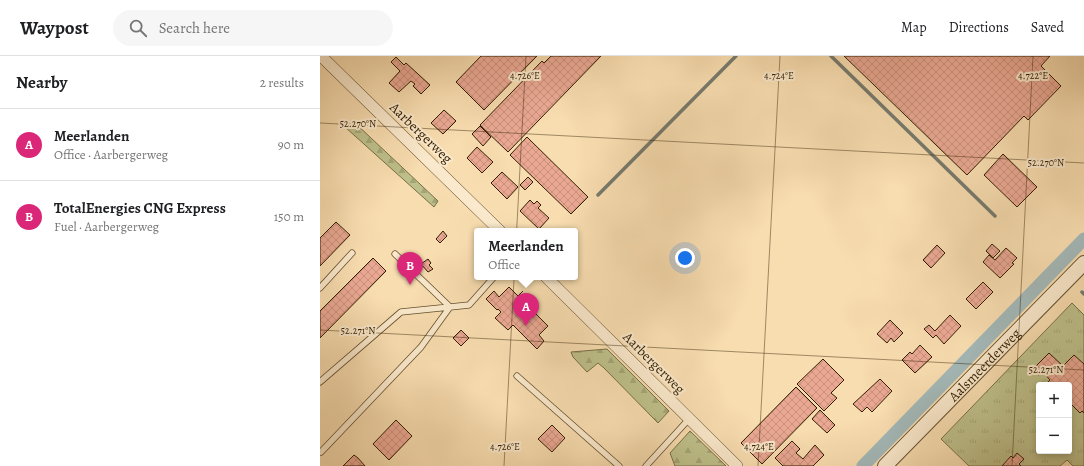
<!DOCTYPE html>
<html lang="en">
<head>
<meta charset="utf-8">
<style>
  :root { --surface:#fff; --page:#f6f6f6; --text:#202124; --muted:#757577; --line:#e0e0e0; --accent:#db2777 }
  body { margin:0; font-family:Alegreya,serif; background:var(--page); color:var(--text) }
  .controls { position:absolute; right:12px; bottom:12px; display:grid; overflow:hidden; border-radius:4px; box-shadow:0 2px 6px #0003 }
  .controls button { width:36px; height:36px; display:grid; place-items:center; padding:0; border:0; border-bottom:1px solid var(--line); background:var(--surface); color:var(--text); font:20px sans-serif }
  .you { position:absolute; left:365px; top:202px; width:14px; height:14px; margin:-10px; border:3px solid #fff; border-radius:50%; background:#1a73e8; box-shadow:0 0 0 6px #1a73e833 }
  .badge { display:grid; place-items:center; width:26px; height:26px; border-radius:50%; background:var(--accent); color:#fff; font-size:13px; font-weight:700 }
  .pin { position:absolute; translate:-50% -33px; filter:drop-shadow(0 1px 2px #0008) }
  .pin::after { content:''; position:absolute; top:21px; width:14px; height:12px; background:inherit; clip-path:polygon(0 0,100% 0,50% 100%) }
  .popup { position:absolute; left:154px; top:172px; width:104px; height:52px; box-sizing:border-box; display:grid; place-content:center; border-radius:4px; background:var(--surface); filter:drop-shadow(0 1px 3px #0005); font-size:13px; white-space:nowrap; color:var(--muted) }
  .popup b { font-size:15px; color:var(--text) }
  .popup::after { content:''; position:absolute; left:50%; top:100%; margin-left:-8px; border:8px solid transparent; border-top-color:var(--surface) }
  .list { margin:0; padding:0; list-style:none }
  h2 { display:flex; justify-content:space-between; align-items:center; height:52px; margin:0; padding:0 16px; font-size:17px }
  h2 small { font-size:13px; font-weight:400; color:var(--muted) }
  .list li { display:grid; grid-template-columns:26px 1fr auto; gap:12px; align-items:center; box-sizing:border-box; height:72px; padding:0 16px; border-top:1px solid var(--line) }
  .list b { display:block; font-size:15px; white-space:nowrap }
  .list p { margin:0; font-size:13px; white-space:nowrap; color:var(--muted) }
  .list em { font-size:13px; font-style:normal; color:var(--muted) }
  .icon { flex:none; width:22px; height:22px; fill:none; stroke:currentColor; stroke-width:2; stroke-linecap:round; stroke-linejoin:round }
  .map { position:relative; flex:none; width:764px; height:410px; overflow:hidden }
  header { display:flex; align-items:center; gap:24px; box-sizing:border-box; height:56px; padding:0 20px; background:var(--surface); border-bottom:1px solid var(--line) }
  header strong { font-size:19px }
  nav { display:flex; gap:22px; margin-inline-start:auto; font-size:14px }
  .search { width:280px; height:36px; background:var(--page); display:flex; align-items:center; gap:10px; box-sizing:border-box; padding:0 14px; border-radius:22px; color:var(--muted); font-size:15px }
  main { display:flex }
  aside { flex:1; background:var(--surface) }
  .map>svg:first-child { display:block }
  .grass { fill:url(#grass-tufts); stroke:#786f46; fill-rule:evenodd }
  .forest { fill:url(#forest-firs); stroke:#786f46 }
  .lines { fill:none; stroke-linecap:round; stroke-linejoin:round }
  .stream { stroke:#767a6e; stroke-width:3.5 }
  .canal { stroke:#a3b8b8; stroke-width:13 }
  .building { fill:url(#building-cross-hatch); stroke:#321e00 }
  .service-casing { stroke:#644e2c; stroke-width:7 }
  .minor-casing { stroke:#644e2c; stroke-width:12 }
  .tertiary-casing { stroke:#644e2c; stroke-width:16 }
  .service { stroke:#fae9cc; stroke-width:5.5 }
  .minor { stroke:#fae9cc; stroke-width:11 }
  .tertiary { stroke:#fae9cc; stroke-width:14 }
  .ticks { fill:none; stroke:#321e00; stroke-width:1; stroke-opacity:0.45 }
  .labels { text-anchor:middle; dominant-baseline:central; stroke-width:4; stroke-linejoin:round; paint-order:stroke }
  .street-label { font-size:14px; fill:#321e00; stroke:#fae9cc }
  .ticks-label { font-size:10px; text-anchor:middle; fill:#321e00; stroke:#fae9cc; stroke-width:4; stroke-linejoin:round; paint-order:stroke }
</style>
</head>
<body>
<header>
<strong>Waypost</strong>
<div class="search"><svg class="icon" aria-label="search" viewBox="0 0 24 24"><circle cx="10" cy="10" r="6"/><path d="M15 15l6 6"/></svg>Search here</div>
<nav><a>Map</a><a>Directions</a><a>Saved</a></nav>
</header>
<main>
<aside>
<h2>Nearby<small>2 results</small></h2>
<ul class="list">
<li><span class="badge">A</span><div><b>Meerlanden</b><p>Office · Aarbergerweg</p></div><em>90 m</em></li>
<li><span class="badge">B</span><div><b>TotalEnergies CNG Express</b><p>Fuel · Aarbergerweg</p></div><em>150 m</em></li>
</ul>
</aside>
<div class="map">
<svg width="764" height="410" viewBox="0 0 764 410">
  <defs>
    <pattern id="grass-tufts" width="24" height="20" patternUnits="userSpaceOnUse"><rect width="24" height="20" fill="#bec08b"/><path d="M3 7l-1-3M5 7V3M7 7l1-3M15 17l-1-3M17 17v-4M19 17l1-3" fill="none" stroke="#a4a576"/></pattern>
    <pattern id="forest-firs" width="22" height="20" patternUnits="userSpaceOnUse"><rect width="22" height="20" fill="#bec08b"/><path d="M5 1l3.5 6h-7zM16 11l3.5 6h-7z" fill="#a4a576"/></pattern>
    <pattern id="building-cross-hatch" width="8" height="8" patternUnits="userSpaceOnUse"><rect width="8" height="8" fill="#eaa893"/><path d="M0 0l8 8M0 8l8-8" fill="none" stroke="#c9907d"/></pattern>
  </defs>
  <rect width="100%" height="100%" fill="#f8ddb0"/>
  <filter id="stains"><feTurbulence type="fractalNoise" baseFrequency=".005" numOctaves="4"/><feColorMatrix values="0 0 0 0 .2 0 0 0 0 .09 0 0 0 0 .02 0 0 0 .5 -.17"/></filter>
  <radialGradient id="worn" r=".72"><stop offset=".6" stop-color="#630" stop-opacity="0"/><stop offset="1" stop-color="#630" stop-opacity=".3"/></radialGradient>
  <path class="grass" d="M752,247L764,259V410H753L747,404L740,410H649L621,383ZM719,329H749V395H719Z"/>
  <path class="forest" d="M34,66L118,145L114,151L25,71L29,68Z
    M287,293L349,355L338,367L284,312L278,307L267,316L253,301L251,296Z
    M370,375L406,410H355L350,397Z"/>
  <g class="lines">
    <path class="stream" d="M511,0L675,160
      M278,139L416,0
      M762,236L764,238"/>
    <path class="canal" d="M543,410L764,183"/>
  </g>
  <path class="building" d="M161,0H217L164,54L136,26Z
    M231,0H281L188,96L160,69L222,5L224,7Z
    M524,0H730L721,10L741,30L708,64L704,60L647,119Z
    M76,1L84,9L86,7L110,29L101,38L93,30L95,28L91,25L79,36L69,27L80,15L71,6Z
    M124,54L136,65L123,78L111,67Z
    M160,70L171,81L163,90L152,78Z
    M207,81L268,141L251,158L190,99Z
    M157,91L173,106L162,117L147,102Z
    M683,98L717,131L697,151L664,119Z
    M182,116L198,131L187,143L171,127Z
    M208,121L213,126L205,134L200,129Z
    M210,144L214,148L217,145L221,149L218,152L229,162L219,173L200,155Z
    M16,166L30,179L0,210V182Z
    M123,175L127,180L120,187L116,183Z
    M672,188L680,195L673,202L666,195Z
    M617,189L625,197L611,212L603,204Z
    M686,192L697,202L692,207L694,208L680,222L663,206L669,199L675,204Z
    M53,202L66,215L0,282V255Z
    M108,203L111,207L109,209L113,213L108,216L101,208Z
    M663,226L673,236L656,253L646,243Z
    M189,231L198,240L203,235L198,240L228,270L219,279L224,285L217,293L193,269L188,274L175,262L181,256L178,253L177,254L166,243L174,235L179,241Z
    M630,259L641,270L624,288L616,279L613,282L604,273L609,269L615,275Z
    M570,264L583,277L574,286L571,282L567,287L557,278Z
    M141,274L149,282L141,290L133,282Z
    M600,289L612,301L595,317L582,304L590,296L592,298Z
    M729,297L743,310L754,299L764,308V357L762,355L760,357L749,346V329H731L728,326L730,324L723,316L718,319L714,315L718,312L716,310Z
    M503,303L524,324L511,337L517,342L504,355L477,328Z
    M560,323L572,335L552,356L547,351L542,356L533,348Z
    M476,331L497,352L442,408L421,387Z
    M500,354L515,369L507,377L492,363Z
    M76,364L92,380L69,404L53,388Z
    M232,369L245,382L232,396L218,383Z
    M472,385L480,393L476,397L483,403L495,389L504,399L493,410H463L455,402Z
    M697,397L704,403L699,408L701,410H682L691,400L693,402Z
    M34,399L38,402L45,410H23Z"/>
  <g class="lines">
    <defs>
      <path id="service" d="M75,198L130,251
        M0,232L32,197
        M197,320L299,410
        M0,326L81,256L130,251
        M1,396L101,291L130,251L149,249L174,221
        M326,410L369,363"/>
      <path id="minor" d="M1,0L180,175
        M226,221L417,410"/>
      <g id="tertiary">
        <path id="s1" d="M565,410L764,207"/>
      </g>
    </defs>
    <use href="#service" class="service-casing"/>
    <use href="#minor" class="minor-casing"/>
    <use href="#tertiary" class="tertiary-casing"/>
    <use href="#service" class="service"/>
    <use href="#minor" class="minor"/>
    <use href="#tertiary" class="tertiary"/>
  </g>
  <path class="ticks" d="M0,67L764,107M0,274L764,314M184,410L206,0M438,410L460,0M692,410L713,0"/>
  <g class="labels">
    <g class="street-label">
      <text transform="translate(101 77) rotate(44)">Aarbergerweg</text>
      <text transform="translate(334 307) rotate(45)">Aarbergerweg</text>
      <text stroke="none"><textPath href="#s1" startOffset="142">Aalsmeerderweg</textPath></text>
    </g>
  </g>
  <g class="ticks-label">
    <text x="205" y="23">4.726°E</text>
    <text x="459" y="23">4.724°E</text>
    <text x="713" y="23">4.722°E</text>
    <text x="38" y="71">52.270°N</text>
    <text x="726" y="110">52.270°N</text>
    <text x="38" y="278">52.271°N</text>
    <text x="726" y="317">52.271°N</text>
    <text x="185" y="394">4.726°E</text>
    <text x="439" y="394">4.724°E</text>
  </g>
  <rect width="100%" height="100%" filter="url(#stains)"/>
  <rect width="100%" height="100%" fill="url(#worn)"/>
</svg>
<div class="controls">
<button>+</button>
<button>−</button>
</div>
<div class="you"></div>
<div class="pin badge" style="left:206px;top:270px">A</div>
<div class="popup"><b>Meerlanden</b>Office</div>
<div class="pin badge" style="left:90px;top:229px">B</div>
</div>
</main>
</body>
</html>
